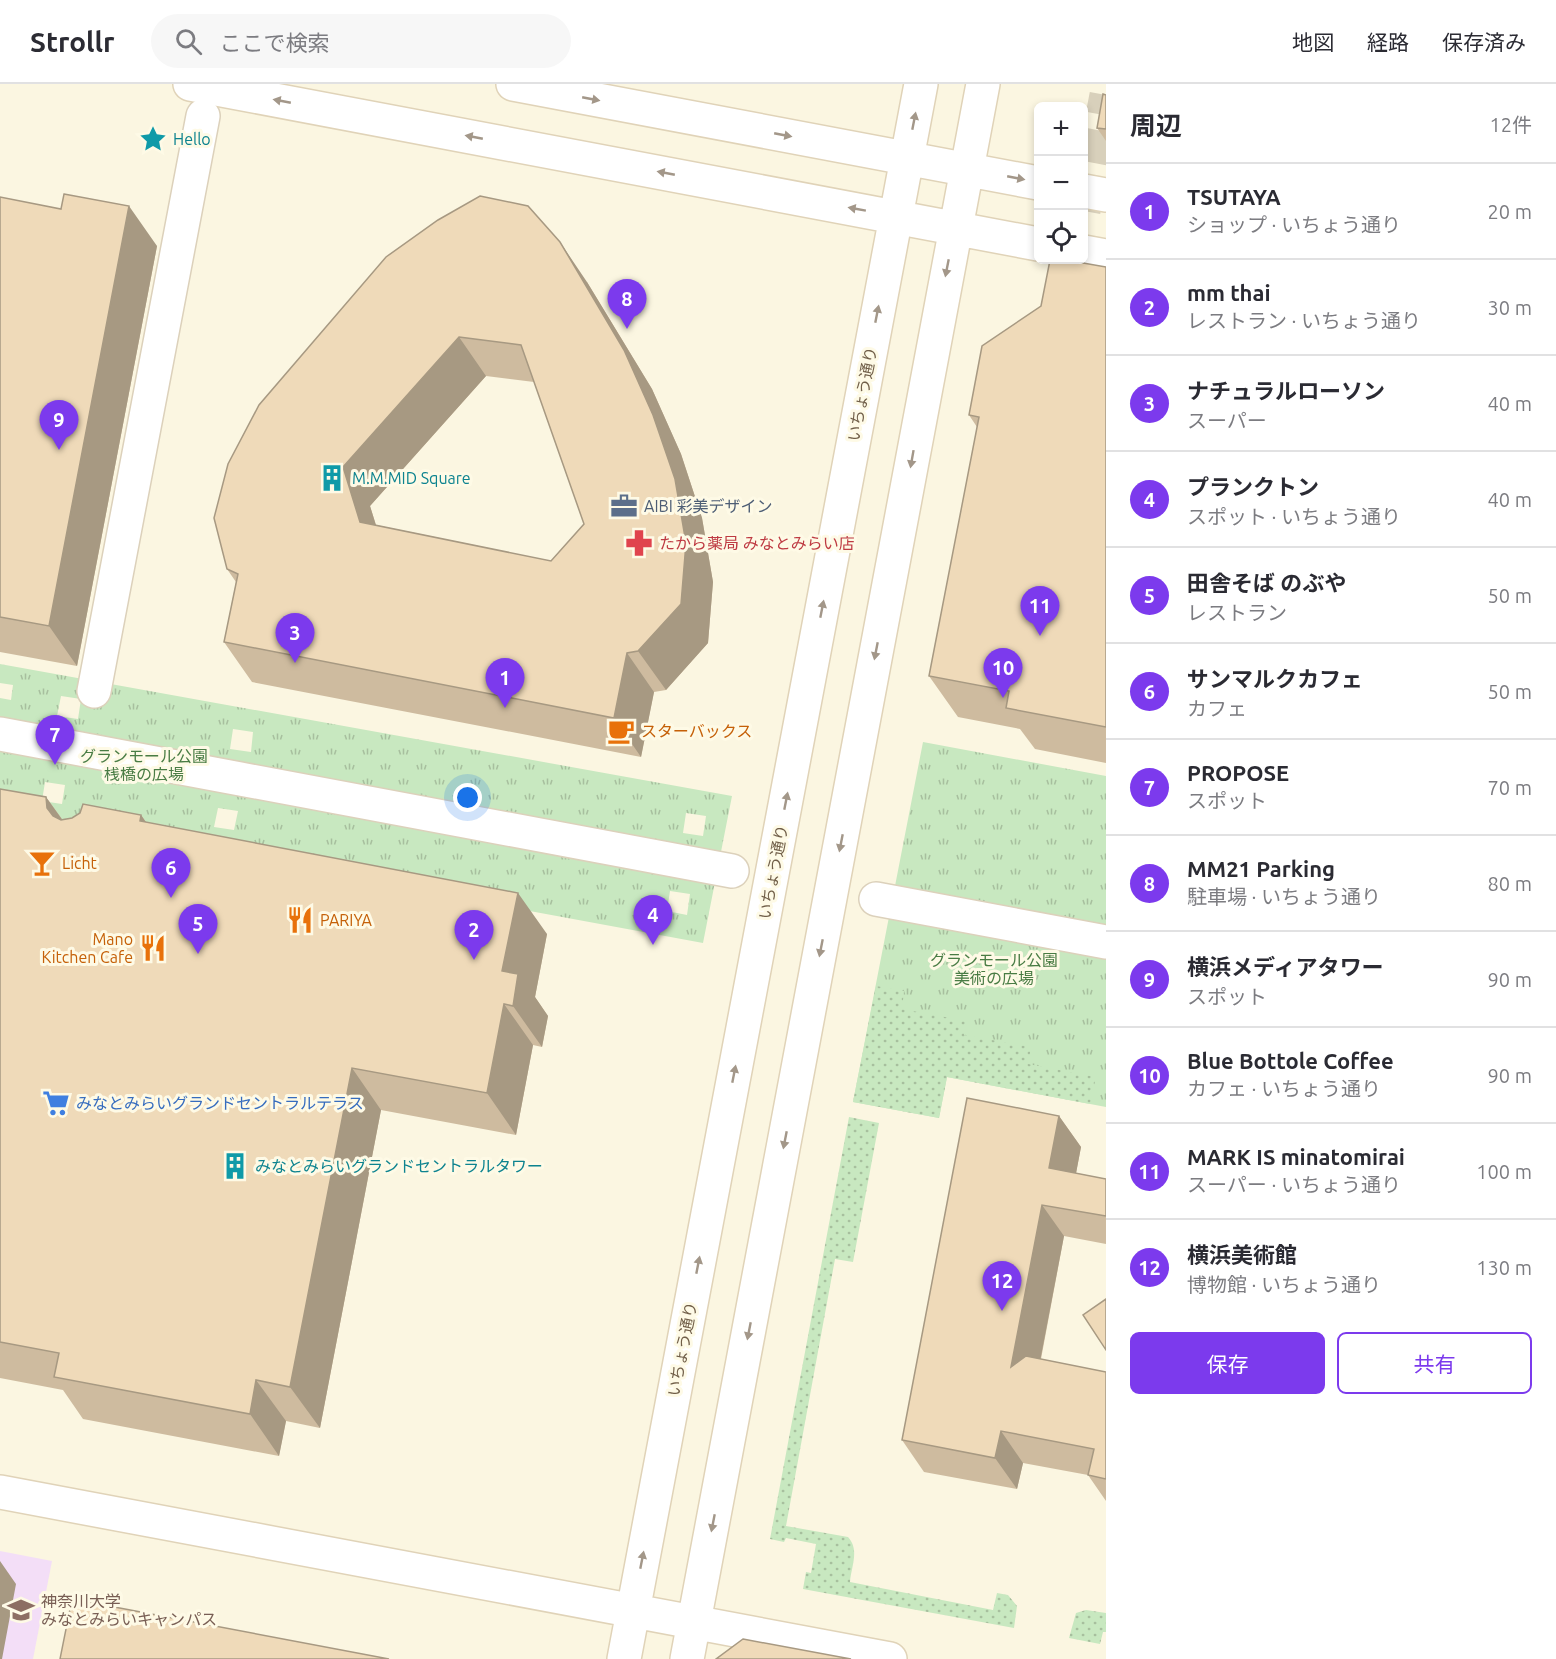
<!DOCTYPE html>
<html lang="ja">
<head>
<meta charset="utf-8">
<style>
  :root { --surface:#fff; --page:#f7f7f7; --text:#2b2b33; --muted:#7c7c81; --line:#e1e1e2; --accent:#7c3aed }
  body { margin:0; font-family:Ubuntu,"Noto Sans JP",sans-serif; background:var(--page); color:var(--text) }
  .controls { position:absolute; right:18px; top:18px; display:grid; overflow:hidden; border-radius:9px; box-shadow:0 3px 9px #0003 }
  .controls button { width:54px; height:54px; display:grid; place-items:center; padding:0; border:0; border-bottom:2px solid var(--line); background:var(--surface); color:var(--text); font:30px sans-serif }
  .you { position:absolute; left:468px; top:714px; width:21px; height:21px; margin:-15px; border:4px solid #fff; border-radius:50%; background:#1a73e8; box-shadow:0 0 0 9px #1a73e833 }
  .badge { display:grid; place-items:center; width:39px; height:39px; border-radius:50%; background:var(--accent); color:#fff; font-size:20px; font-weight:700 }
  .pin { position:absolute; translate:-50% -50px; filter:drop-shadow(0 2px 3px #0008) }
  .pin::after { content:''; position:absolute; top:32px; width:21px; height:18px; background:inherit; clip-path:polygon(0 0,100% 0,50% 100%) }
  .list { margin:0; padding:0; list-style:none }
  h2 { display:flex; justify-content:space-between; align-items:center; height:78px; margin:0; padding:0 24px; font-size:26px }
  h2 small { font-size:20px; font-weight:400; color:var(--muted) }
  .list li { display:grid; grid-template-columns:39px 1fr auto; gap:18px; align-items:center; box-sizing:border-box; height:96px; padding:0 24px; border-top:2px solid var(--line) }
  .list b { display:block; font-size:22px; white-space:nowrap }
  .list p { margin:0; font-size:20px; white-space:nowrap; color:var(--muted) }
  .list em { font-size:20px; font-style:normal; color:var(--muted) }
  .actions { display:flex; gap:12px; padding:18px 24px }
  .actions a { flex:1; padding:14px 0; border:2px solid var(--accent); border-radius:9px; text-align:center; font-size:21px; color:var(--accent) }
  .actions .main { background:var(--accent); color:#fff }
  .icon { flex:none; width:33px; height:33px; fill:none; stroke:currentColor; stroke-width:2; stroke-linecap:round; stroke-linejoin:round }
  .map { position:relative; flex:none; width:1106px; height:1575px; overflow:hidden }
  header { display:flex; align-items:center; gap:36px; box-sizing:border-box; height:84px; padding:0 30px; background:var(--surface); border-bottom:2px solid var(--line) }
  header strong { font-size:28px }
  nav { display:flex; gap:33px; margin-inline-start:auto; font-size:21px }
  .search { width:420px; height:54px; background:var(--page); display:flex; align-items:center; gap:15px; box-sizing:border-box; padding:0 21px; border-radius:33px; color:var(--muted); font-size:22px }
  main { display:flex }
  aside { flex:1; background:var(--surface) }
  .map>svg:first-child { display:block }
  .education { fill:#f3def7 }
  .grass { fill:url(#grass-tufts); fill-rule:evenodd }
  .garden { fill:url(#garden-dots) }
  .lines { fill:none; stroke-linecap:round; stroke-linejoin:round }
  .street-tunnel { stroke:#d8d0bb; stroke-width:33; stroke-dasharray:33 16; stroke-linecap:butt }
  .street-casing { stroke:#dcd1bb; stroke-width:36 }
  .secondary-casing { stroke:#e0d3b8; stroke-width:36 }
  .street { stroke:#fff; stroke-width:33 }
  .secondary { stroke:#fff; stroke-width:33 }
  .wall { fill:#cebb9f; fill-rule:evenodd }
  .shaded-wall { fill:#a79982 }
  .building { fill:#efdab9; stroke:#a79982; stroke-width:1.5; fill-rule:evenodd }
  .oneway { fill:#a39789 }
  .labels { text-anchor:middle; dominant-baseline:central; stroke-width:6; stroke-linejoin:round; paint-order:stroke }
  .culture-label { font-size:16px; fill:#0d838f; stroke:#fefae6; text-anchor:start }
  .street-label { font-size:16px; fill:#715f49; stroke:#fefae6 }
  .service-label { font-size:16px; fill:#4e5e75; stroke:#fefae6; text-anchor:start }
  .health-label { font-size:16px; fill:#be3a42; stroke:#fefae6; text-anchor:start }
  .food-label { font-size:16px; fill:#c56008; stroke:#fefae6; text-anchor:start }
  .park-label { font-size:16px; fill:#497c44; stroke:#fefae6 }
  .shop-label { font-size:16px; fill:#366cbe; stroke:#fefae6; text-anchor:start }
  .education-label { font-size:16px; fill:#785e54; stroke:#fefae6; text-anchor:start }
</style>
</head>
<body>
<header>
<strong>Strollr</strong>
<div class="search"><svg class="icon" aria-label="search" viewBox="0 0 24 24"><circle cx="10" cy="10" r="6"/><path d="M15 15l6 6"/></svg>ここで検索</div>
<nav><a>地図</a><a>経路</a><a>保存済み</a></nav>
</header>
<main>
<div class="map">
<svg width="1106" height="1575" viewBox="0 0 1106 1575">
  <defs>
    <pattern id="grass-tufts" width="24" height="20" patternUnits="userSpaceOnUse" patternTransform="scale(1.5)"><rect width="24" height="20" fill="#c8e8c0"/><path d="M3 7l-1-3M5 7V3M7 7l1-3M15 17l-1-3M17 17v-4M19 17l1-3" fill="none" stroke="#a7bf9e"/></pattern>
    <pattern id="garden-dots" width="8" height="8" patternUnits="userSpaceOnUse" patternTransform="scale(1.5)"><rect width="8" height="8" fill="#c8e8c0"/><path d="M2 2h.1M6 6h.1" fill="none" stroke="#a7bf9e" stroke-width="1.8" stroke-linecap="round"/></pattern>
  </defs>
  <rect width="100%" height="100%" fill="#fbf6e1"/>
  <path class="education" d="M0,1467L52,1477L33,1575H0Z"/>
  <path class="grass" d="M0,580L732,712L703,859L0,729V614L11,616L13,601L0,599ZM61,612L81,615L78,635L57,632ZM233,645L253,648L251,668L230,665ZM45,698L65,701L62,720L42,717ZM218,724L238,727L234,746L214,743ZM686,729L706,732L703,752L683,749ZM670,807L690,810L687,831L667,827Z
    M923,658L1106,692V1023L947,993L939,1034L853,1018Z"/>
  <path class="garden" d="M876,902L904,907L902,925L966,937L964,951L1031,963L1028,980L1096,993L1090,1020L947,993L939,1034L853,1018Z
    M849,1033L879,1039L853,1178L835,1175L786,1442L848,1453C860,1466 851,1483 850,1498L993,1526L997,1509L1008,1511L1017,1522L1014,1544L803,1505L806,1488L811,1489L816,1460L786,1454L784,1458L770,1455Z
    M1086,1526L1106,1529V1548H1103L1100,1560L1069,1554L1076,1529Z"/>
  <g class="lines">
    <path class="street-tunnel" d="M1084,127L1106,11"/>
    <defs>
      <path id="street" d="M94,607L203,32
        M0,650L732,787
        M876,815L1106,858"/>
      <path id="secondary" d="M190,0L1038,160
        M513,0L1038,99
        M1084,107L1106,111
        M1084,168L1106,172
        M0,1408L890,1575
        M624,1575L921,0
        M687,1575L983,0"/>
    </defs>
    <use href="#street" class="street-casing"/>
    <use href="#secondary" class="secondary-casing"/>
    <use href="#street" class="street"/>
    <use href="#secondary" class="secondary"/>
  </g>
  <path class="wall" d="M1106,11V57L1097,44Z
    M0,113L157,162L77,582L0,568Z
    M1106,183V679L1035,665L1020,645L958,633L929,592L977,343L969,331L1041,222Z
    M587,198L652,305L681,370L702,434L713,498L708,559L666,606L654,608L641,673L252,598L224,558L236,498L227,485L259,321ZM486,292L534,298L584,440L551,477L376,441L370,422Z
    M0,705L46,713L62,735L141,731L146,738L547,850L535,913L548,932L542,963L533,961L516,1051L381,1026L320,1344L286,1337L279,1372L83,1335L63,1306L0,1294Z
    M1059,1032L1081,1063L1076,1089L1106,1095V1160L1064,1152L1041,1275L1106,1288V1417L1088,1391L1023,1379L1017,1405L924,1388L902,1356Z"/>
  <path class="shaded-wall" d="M129,122L157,162L77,582L49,542Z
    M560,158L587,198L652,305L681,370L702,434L713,498L708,559L666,606L638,567Z
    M459,253L486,292L370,422L387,477L360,438L343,383Z
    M627,569L654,608L641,673L614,634Z
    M46,713L76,755L77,766L47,724Z
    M141,731L170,773L140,737Z
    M518,809L547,850L535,913L548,932L542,963L513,922L502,887Z
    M504,920L533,961L516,1051L487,1009Z
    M352,984L381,1026L320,1344L290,1303Z
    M1059,1032L1081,1063L1071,1116L1049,1084Z
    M1042,1121L1064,1152L1033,1314L1011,1283Z
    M256,1296L286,1337L279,1372L250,1330Z
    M1001,1347L1023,1379L1017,1405L995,1374Z
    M0,1477L16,1500L2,1575H0Z"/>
  <path class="building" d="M1103,10L1106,11V45L1097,44Z
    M64,110L129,122L49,542L0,533V113L61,125Z
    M480,112L528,122L560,158L624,266L653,331L675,395L686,459L681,520L638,567L627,569L614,634L224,558L238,490L227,485L214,434L228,380L259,321L386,173L438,136ZM459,253L521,261L584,440L551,477L360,438L343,383Z
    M1050,176H1066L1106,183V643L1006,624L1009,607L929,592L979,333L969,331L982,262L1041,222Z
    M0,705L46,713L47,724L53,732L61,736L72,734L80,729L83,720L141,731L140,737L518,809L502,887L518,890L513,922L504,920L487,1009L352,984L290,1303L256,1296L250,1330L54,1293L59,1269L0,1258Z
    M967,1014L1059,1032L1049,1084L1106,1095V1132L1042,1121L1011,1283L1026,1272L1106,1288V1395L1088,1391L1094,1365L1001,1347L995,1374L902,1356Z
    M1106,1215V1266L1083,1231Z
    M72,1515L389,1575H60Z
    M743,1555L851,1575H716Z"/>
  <defs><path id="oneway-solid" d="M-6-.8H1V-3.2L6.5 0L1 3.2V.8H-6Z" transform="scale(1.5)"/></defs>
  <g class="oneway">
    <use href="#oneway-solid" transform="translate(591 15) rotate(11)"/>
    <use href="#oneway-solid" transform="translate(282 17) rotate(-169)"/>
    <use href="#oneway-solid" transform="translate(914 37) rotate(-79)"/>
    <use href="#oneway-solid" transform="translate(783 51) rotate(11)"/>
    <use href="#oneway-solid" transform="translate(474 53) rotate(-169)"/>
    <use href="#oneway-solid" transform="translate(666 89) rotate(-169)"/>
    <use href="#oneway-solid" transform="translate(1016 94) rotate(11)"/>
    <use href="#oneway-solid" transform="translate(857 125) rotate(-170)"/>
    <use href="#oneway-solid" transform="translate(947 184) rotate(101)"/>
    <use href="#oneway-solid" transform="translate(877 230) rotate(-79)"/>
    <use href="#oneway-solid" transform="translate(912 375) rotate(100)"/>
    <use href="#oneway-solid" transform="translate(822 525) rotate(-79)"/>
    <use href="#oneway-solid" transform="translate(876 567) rotate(101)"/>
    <use href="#oneway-solid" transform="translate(786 717) rotate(-79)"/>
    <use href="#oneway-solid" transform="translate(841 759) rotate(101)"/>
    <use href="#oneway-solid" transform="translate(821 864) rotate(101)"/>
    <use href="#oneway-solid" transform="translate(734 990) rotate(-79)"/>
    <use href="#oneway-solid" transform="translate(785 1056) rotate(101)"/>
    <use href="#oneway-solid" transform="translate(698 1181) rotate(-79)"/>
    <use href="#oneway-solid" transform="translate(749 1247) rotate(101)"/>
    <use href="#oneway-solid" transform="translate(713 1439) rotate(101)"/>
    <use href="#oneway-solid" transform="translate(642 1476) rotate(-79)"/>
  </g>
  <defs>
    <symbol id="sight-bare" viewBox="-9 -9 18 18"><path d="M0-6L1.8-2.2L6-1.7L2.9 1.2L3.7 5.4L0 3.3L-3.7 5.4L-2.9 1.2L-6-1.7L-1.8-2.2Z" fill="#0f9aa8" stroke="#fefae6" stroke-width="2.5" paint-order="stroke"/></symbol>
    <symbol id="building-bare" viewBox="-9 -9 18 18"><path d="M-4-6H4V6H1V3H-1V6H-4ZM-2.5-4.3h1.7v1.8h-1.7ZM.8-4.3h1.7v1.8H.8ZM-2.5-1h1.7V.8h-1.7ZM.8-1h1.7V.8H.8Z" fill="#0f9aa8" stroke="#fefae6" stroke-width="2.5" paint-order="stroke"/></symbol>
    <symbol id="office-bare" viewBox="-9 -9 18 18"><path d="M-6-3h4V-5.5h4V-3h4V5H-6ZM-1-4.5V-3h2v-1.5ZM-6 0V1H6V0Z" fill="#5c6f8a" stroke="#fefae6" stroke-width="2.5" paint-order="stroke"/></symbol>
    <symbol id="pharmacy-bare" viewBox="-9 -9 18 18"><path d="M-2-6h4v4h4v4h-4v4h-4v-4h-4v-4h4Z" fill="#e0444e" stroke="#fefae6" stroke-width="2.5" paint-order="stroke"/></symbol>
    <symbol id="cafe-bare" viewBox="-9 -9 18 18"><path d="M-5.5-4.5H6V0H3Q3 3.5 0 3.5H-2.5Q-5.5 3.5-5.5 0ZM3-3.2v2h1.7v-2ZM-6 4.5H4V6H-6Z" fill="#e8710a" stroke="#fefae6" stroke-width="2.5" paint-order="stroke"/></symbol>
    <symbol id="bar-bare" viewBox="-9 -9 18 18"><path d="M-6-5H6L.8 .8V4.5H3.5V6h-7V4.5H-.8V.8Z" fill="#e8710a" stroke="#fefae6" stroke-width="2.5" paint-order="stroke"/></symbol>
    <symbol id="restaurant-bare" viewBox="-9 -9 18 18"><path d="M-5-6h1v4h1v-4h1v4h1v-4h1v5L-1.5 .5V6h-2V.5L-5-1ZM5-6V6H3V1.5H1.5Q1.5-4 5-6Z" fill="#e8710a" stroke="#fefae6" stroke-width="2.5" paint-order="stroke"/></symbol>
    <symbol id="supermarket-bare" viewBox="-9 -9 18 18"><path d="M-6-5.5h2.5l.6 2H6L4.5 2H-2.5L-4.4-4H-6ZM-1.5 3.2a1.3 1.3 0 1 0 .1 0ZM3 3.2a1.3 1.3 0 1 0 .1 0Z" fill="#3f7fe0" stroke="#fefae6" stroke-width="2.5" paint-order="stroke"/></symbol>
    <symbol id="university-bare" viewBox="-9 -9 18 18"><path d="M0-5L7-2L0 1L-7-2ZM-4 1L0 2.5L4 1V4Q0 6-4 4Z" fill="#8d6e63" stroke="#fefae6" stroke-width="2.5" paint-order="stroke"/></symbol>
  </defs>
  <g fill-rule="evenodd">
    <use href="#sight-bare" x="134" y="36" width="38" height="38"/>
    <use href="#building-bare" x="313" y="375" width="38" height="38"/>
    <use href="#office-bare" x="605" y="403" width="38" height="38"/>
    <use href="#pharmacy-bare" x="620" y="440" width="38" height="38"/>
    <use href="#cafe-bare" x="602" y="628" width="38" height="38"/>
    <use href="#bar-bare" x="23" y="760" width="38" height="38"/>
    <use href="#restaurant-bare" x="281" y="817" width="38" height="38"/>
    <use href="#restaurant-bare" x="134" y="845" width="38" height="38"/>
    <use href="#supermarket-bare" x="37" y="1000" width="38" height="38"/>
    <use href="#building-bare" x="216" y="1063" width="38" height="38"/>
    <use href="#university-bare" x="2" y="1507" width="38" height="38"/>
  </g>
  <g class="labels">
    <g class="culture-label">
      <text x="173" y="55">Hello</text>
      <text x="352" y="394">M.M.MID Square</text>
      <text x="255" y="1082">みなとみらいグランドセントラルタワー</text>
    </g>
    <g class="street-label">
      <text transform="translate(862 310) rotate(-79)">いちょう通り</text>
      <text transform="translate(773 788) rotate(-79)">いちょう通り</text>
      <text transform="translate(682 1265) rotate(-79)">いちょう通り</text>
    </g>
    <g class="service-label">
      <text x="644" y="422">AIBI 彩美デザイン</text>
    </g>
    <g class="health-label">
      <text x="659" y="459">たから薬局 みなとみらい店</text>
    </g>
    <g class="food-label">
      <text x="641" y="647">スターバックス</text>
      <text x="62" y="779">Licht</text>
      <text x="320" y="836">PARIYA</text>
      <text x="133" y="855" text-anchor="end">Mano<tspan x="133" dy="18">Kitchen Cafe</tspan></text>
    </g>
    <g class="park-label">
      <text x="144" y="672">グランモール公園<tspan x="144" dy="18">桟橋の広場</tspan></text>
      <text x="994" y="876">グランモール公園<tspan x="994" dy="18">美術の広場</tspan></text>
    </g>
    <g class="shop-label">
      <text x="76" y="1019">みなとみらいグランドセントラルテラス</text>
    </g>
    <g class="education-label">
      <text x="41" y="1517">神奈川大学<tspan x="41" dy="18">みなとみらいキャンパス</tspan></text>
    </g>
  </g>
</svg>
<div class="controls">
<button>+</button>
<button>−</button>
<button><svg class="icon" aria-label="locate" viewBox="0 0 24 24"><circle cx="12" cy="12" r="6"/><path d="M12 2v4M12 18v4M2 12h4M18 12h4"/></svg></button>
</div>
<div class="you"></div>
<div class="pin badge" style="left:505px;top:624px">1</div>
<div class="pin badge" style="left:474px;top:876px">2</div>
<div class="pin badge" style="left:295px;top:579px">3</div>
<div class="pin badge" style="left:653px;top:861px">4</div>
<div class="pin badge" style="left:198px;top:870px">5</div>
<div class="pin badge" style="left:171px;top:814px">6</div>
<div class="pin badge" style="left:55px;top:681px">7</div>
<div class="pin badge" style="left:627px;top:245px">8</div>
<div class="pin badge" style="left:59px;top:366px">9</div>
<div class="pin badge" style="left:1003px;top:614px">10</div>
<div class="pin badge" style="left:1040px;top:552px">11</div>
<div class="pin badge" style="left:1002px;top:1227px">12</div>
</div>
<aside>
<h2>周辺<small>12件</small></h2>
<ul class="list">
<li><span class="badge">1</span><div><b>TSUTAYA</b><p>ショップ · いちょう通り</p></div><em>20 m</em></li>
<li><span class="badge">2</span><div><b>mm thai</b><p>レストラン · いちょう通り</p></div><em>30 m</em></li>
<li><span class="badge">3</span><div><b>ナチュラルローソン</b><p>スーパー</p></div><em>40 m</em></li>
<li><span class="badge">4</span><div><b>プランクトン</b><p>スポット · いちょう通り</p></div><em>40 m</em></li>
<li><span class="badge">5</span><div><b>田舎そば のぶや</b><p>レストラン</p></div><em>50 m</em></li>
<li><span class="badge">6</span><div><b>サンマルクカフェ</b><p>カフェ</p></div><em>50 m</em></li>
<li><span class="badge">7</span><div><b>PROPOSE</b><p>スポット</p></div><em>70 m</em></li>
<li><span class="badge">8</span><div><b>MM21 Parking</b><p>駐車場 · いちょう通り</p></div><em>80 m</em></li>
<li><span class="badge">9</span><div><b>横浜メディアタワー</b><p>スポット</p></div><em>90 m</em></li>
<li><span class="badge">10</span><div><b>Blue Bottole Coffee</b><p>カフェ · いちょう通り</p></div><em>90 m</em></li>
<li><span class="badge">11</span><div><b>MARK IS minatomirai</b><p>スーパー · いちょう通り</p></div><em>100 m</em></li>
<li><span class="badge">12</span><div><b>横浜美術館</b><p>博物館 · いちょう通り</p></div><em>130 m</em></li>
</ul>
<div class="actions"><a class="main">保存</a><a>共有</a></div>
</aside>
</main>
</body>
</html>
